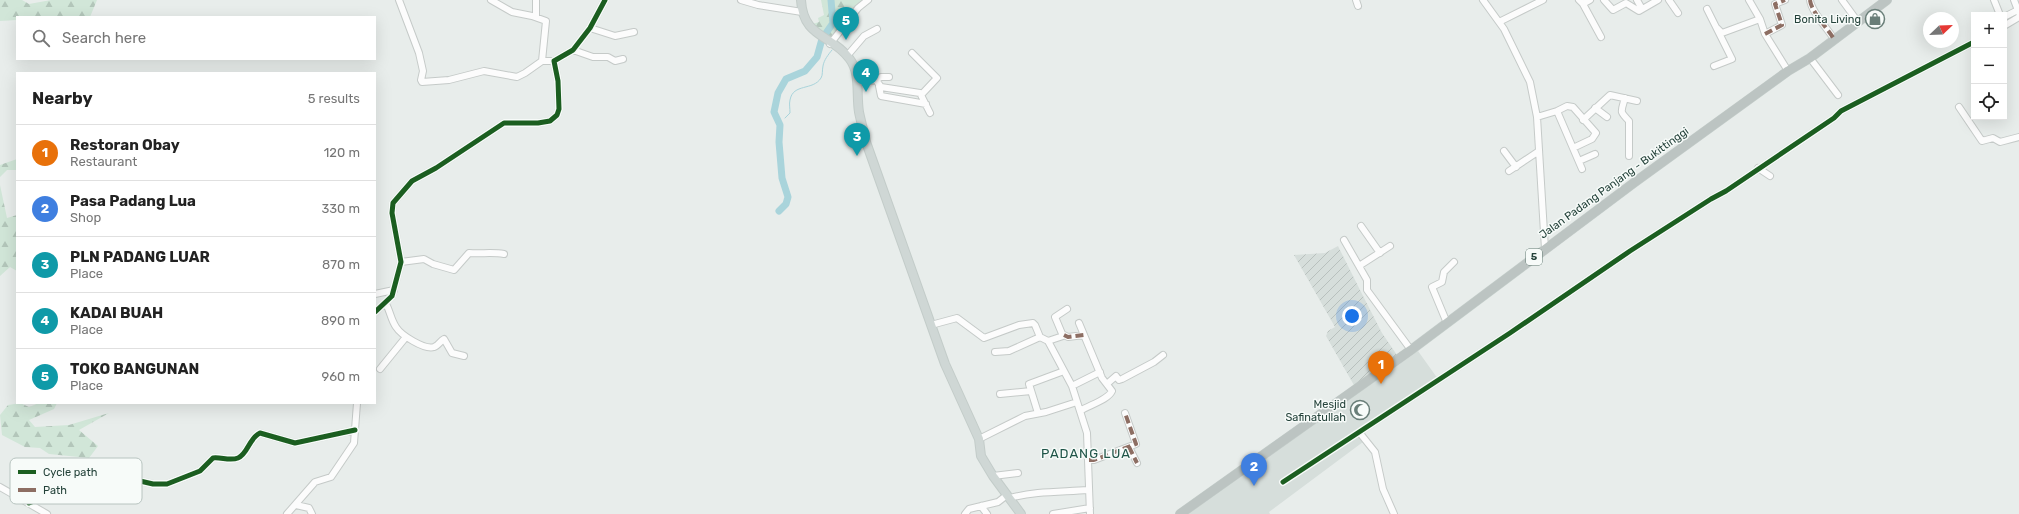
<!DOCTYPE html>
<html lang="en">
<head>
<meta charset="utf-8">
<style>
  :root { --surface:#fff; --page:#f2f2f2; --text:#222; --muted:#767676; --line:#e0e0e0; --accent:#111827 }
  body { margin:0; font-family:Rubik,sans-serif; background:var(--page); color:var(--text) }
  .controls { position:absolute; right:12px; top:12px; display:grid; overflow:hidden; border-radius:0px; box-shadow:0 4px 16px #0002 }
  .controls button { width:36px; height:36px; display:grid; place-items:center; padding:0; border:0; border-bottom:1px solid var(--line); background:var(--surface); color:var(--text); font:20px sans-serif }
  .compass { position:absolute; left:1923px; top:12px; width:36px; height:36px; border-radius:50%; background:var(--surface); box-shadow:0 4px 16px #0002; rotate:67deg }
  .you { position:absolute; left:1352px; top:316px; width:14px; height:14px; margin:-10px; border:3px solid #fff; border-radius:50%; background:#1a73e8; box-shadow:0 0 0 6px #1a73e833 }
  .badge { display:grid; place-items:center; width:26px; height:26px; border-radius:50%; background:var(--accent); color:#fff; font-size:13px; font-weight:700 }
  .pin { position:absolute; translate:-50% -33px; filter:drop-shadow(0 1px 2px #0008) }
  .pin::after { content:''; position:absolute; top:21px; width:14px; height:12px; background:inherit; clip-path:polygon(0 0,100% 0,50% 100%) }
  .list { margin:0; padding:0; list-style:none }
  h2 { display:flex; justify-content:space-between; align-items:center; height:52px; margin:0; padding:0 16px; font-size:17px }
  h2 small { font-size:13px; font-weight:400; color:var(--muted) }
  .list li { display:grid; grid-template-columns:26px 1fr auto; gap:12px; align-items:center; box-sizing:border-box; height:56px; padding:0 16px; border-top:1px solid var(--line) }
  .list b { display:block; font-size:15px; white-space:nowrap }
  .list p { margin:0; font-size:13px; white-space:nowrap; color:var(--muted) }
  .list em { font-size:13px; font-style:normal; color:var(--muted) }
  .icon { flex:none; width:22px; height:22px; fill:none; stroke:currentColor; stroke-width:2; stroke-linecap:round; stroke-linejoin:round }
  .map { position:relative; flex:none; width:2019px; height:514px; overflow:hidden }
  .search { position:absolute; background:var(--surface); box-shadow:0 4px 16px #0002; left:16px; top:16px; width:360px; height:44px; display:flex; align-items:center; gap:10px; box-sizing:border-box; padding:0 14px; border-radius:0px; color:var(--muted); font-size:15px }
  .panel { position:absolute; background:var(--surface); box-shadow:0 4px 16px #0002; left:16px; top:72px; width:360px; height:332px; border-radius:0px }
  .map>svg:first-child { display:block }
  .built { fill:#d6dedb }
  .industrial { fill:url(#industrial-furrows) }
  .forest { fill:url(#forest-firs) }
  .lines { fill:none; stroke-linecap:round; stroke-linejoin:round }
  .stream { stroke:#a9d4db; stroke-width:1 }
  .river { stroke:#a9d4db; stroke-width:7 }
  .minor-casing { stroke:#c5cac8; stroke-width:8 }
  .major-casing { stroke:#c3ccc9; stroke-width:10 }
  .highway-casing { stroke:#c3ccc9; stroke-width:10 }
  .minor { stroke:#fcfcfc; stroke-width:6 }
  .major { stroke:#cfd7d5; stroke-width:8 }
  .highway { stroke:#bcc4c2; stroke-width:9 }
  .quiet { stroke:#8d6e63; stroke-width:4; stroke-dasharray:8 4; stroke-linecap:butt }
  .cycleway-casing { stroke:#f7fbf9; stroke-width:8 }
  .cycleway { stroke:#1b5e20; stroke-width:5 }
  .labels { text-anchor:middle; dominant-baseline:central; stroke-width:3; stroke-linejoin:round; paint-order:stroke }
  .shield { fill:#f7fbf9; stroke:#637a73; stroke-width:1 }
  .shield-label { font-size:10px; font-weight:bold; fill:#24423a }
  .poi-label { font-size:11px; fill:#24423a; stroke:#f7fbf9; text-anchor:end }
  .street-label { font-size:11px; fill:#24423a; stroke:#f7fbf9 }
  .quarter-label { font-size:13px; letter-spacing:1px; fill:#1f5548; stroke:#f7fbf9 }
  .key { fill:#f7fbf9; stroke:#b8c4c0; stroke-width:1 }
  .key-label { font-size:11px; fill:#24423a }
</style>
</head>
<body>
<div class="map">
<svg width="2019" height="514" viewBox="0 0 2019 514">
  <defs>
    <pattern id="industrial-furrows" width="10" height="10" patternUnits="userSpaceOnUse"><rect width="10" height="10" fill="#d6dedb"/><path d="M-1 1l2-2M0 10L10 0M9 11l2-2" fill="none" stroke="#b8c0bd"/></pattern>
    <pattern id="forest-firs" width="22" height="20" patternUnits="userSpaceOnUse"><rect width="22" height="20" fill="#d1e6d8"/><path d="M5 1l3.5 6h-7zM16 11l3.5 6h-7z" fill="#b3c6ba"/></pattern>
  </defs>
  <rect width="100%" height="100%" fill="#e8edeb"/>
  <path class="built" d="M1418,351L1438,379L1362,431L1367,439L1269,512L1270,514H1185Z"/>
  <path class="industrial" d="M1338,246L1362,294L1382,333L1397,355L1355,387L1326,336L1328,331L1335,327L1294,255L1325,253Z"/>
  <path class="forest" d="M0,0H22L29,4L51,0H97L90,17H17V20L0,21Z
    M821,0H872L859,10L834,41L806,26L819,22L818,18L824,15Z
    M17,159V170H7L0,177V165Z
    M0,185L7,218L17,215V271L10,267L0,276Z
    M20,403L29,407L39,403H57L54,409L29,420L35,427L69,425L109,413L79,430L98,446L89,458L49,454L40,448L25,447L2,435L0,415L8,405Z"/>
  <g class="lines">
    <path class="stream" d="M785,118L790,113C790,108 789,104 790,100C793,83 813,91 821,78C823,75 822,70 823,66C824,60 828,55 832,50"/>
    <path class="river" d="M779,211L786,204L788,197L782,178L779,142L780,125L774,112L778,93L786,79L805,71L817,57L822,39L833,23L831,0"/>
    <defs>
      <path id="minor" d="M399,0L419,53L423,71L421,80L422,82L449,80L484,71L517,77L525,73L542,61H554
        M491,0L512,12L532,16L546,21L542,61
        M741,0L758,5L802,12
        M1356,0L1358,6
        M1483,0L1504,29L1530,82L1537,117L1545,249
        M1579,0L1583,4L1590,0
        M1604,0L1613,10L1626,3L1639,11L1658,0
        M1637,0L1642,9
        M1669,0L1678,13
        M1749,0L1760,19L1765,34L1788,71
        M1810,0C1811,11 1827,28 1834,39
        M1842,0L1858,22
        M1994,0L2000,15
        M2014,0L2019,13
        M1583,4L1601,37
        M1707,9L1716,27
        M536,17V0
        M2004,17L2018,10
        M1499,22L1543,0
        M2004,26L2019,17
        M590,28L615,36L634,32
        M1765,34L1782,25L1775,4L1785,0
        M830,44L858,8L868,0
        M573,50L593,57H608L615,61L623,59
        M912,53L937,78L922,94
        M847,56L864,36L877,29
        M1810,58L1838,95
        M1714,66L1732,59L1716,27L1722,33L1760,19
        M876,80L881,77H889
        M858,82L876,80L881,87L920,93L930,113
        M879,86L881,96L926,104
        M1625,98C1621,112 1619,111 1629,121V156
        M1959,107L1982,141L1993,138L2000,142L2019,137
        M1595,108L1607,117
        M1557,111L1582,169
        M1537,117L1557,111L1567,106L1573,107L1596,133L1592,139L1573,148
        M1583,120L1610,95L1637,101
        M1504,151L1516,167
        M1579,161L1595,154
        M1758,168L1770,176
        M1509,171L1539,151
        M1361,226L1380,253
        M1344,240L1367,280V290L1411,350
        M401,262L424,259L433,264L454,270L469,253C481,254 492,252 504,254
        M1359,266L1390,246
        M375,294L394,290
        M386,304C390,311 391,320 396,327C401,335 424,350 434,347C438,346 440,341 444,339L452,353L464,356
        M375,312L392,296L401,262L392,213L393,203L412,181L436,168L504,123H538L550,121L557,115L559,109L558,81L554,61L573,50L590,28L605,0
        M1079,323L1102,378L1112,391C1108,400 1089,405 1080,411
        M1447,323L1432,287L1442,282L1444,272L1454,262
        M931,325L957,318L984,338L1019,325L1033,323L1035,325L1040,337L1048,341L1072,386L1087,433L1090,514
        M1064,335L1068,337L1084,335
        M1048,341L1063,336L1055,317L1067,309
        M995,352L1009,351L1040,337
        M380,369L406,337
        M1108,383L1116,376L1119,380L1122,379L1154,362L1163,355
        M1072,386L1100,372
        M1000,394L1031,391
        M1038,413L1029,384L1064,371
        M1359,432L1375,452L1383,489L1394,514
        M979,439L1025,416L1046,412L1077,402
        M1129,447L1137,463
        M1089,460H1094L1136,444L1125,413
        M993,476L1018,473
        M1283,482L1510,333L1630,251L1711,199L1726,191L1834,118L1841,111L1974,42
        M0,487L47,514
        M1010,498C1035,491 1062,492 1088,490
        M29,503L100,476L114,475L153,484H167L200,471L213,458C221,457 230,461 238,458C248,454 249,438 260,433L295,443L355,430
        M296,505L309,508L312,514
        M981,506L987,514
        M287,514L315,482L331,477L354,443L357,403
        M965,514L969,509L998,502L1007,495
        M1053,514L1090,508"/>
      <path id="major" d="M801,0C803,38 831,34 849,58C861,73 856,94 859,112C861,122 864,132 866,142L945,364L979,439L981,456L993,476L1021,514"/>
      <path id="highway" d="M1180,514L1411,350L1635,182L1788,71L1810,58L1887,0"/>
    </defs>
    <use href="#minor" class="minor-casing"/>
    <use href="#major" class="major-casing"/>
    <use href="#highway" class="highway-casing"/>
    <use href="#minor" class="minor"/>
    <use href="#major" class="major"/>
    <use href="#highway" class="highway"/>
    <path class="quiet" d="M1810,0C1811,11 1827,28 1834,39
      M1765,34L1782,25L1775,4L1785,0
      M1064,335L1068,337L1084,335
      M1129,447L1137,463
      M1089,460H1094L1136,444L1125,413"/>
    <defs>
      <path id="cycleway" d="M375,312L392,296L401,262L392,213L393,203L412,181L436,168L504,123H538L550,121L557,115L559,109L558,81L554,61L573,50L590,28L605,0
        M1283,482L1510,333L1630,251L1711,199L1726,191L1834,118L1841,111L1974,42
        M29,503L100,476L114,475L153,484H167L200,471L213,458C221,457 230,461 238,458C248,454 249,438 260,433L295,443L355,430"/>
    </defs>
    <use href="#cycleway" class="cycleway-casing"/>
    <use href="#cycleway" class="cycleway"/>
  </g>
  <defs>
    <symbol id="shop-ring" viewBox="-11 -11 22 22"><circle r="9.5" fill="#f7fbf9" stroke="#697e78" stroke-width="1.5"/><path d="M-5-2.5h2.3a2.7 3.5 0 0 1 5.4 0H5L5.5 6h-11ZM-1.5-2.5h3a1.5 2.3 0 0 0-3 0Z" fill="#697e78"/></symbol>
    <symbol id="mosque-ring" viewBox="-11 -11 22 22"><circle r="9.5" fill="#f7fbf9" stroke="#697e78" stroke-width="1.5"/><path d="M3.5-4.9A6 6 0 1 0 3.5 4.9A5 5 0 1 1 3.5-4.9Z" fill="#697e78"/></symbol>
  </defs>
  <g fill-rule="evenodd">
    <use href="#shop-ring" x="1864" y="8" width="22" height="22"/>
    <use href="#mosque-ring" x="1349" y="399" width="22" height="22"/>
  </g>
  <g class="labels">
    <rect class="shield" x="1526" y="249" width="16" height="16" rx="3"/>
    <g class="shield-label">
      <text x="1534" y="257">5</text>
    </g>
    <g class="poi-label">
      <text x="1861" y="19">Bonita Living</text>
      <text x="1346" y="404">Mesjid<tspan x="1346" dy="13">Safinatullah</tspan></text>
    </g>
    <g class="street-label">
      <text transform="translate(1614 183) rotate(-36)">Jalan Padang Panjang - Bukittinggi</text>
    </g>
    <g class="quarter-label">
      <text x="1086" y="453">PADANG LUA</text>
    </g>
  </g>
  <rect x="10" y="458" width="132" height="46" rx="6" class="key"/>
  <rect x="18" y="470" width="18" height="4" fill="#1b5e20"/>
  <rect x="18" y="488" width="18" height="4" fill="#8d6e63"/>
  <g class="key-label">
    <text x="43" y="476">Cycle path</text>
    <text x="43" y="494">Path</text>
  </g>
</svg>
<div class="controls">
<button>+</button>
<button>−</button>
<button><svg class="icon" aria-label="locate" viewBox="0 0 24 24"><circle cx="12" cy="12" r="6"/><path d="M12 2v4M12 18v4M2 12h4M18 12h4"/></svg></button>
</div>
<svg class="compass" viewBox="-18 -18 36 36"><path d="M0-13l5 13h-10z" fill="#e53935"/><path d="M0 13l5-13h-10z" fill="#767676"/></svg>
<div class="you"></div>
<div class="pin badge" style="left:1381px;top:384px;background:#e8710a">1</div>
<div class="pin badge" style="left:1254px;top:486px;background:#3f7fe0">2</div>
<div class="pin badge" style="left:857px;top:156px;background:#0f9aa8">3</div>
<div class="pin badge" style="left:866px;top:92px;background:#0f9aa8">4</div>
<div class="pin badge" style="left:846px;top:40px;background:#0f9aa8">5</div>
<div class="search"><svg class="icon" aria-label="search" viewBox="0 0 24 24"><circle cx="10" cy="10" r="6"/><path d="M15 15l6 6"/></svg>Search here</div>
<section class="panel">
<h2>Nearby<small>5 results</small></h2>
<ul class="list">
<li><span class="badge" style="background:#e8710a">1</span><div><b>Restoran Obay</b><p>Restaurant</p></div><em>120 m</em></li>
<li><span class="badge" style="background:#3f7fe0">2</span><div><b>Pasa Padang Lua</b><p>Shop</p></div><em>330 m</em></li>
<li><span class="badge" style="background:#0f9aa8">3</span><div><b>PLN PADANG LUAR</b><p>Place</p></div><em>870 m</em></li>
<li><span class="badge" style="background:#0f9aa8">4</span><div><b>KADAI BUAH</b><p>Place</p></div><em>890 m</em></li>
<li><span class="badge" style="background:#0f9aa8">5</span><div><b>TOKO BANGUNAN</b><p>Place</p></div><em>960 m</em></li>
</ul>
</section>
</div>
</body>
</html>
